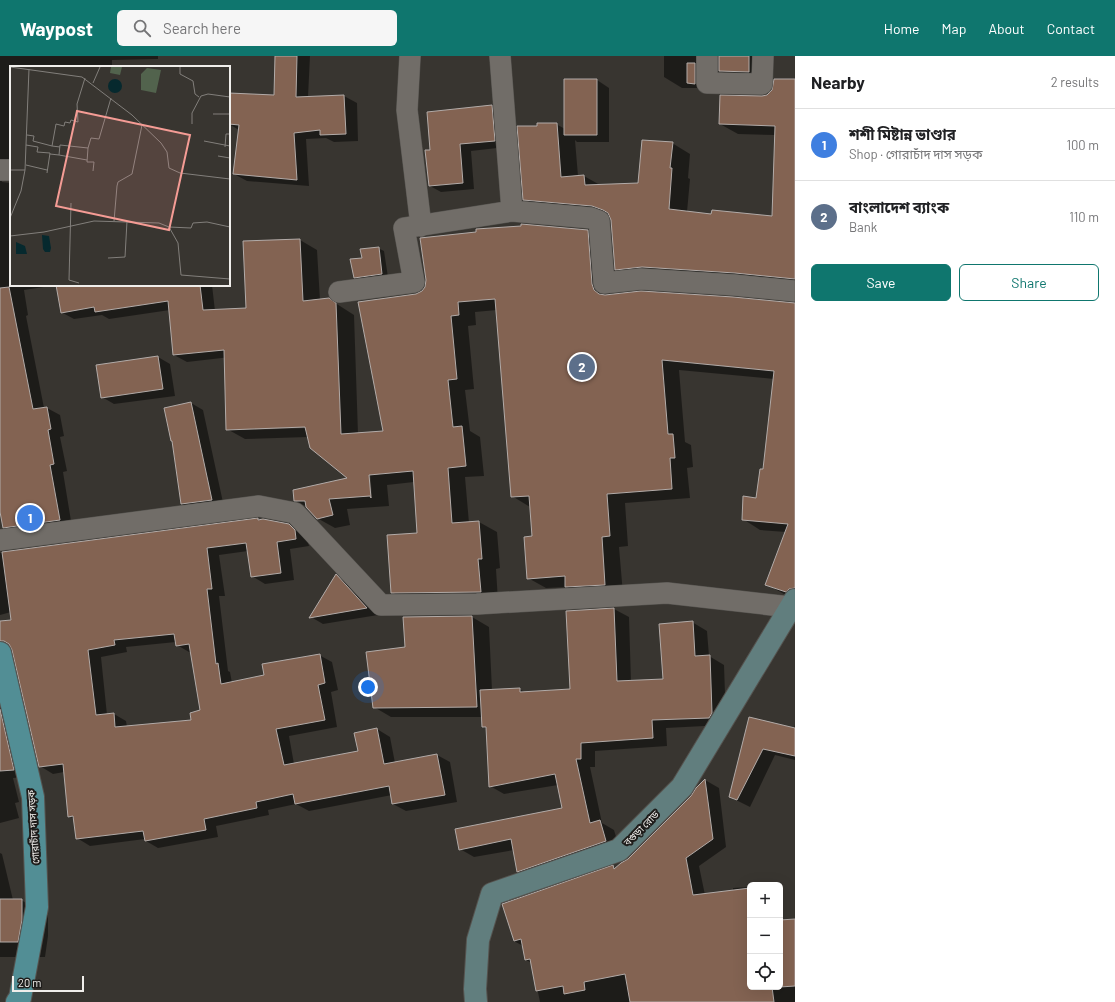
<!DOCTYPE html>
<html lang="en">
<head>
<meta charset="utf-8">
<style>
  :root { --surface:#fff; --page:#f6f6f6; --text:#202124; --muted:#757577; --line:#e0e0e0; --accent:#0f766e }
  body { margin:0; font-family:Barlow,"Noto Sans Bengali",sans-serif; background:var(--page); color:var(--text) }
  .controls { position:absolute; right:12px; bottom:12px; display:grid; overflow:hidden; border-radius:6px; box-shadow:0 4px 16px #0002 }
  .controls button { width:36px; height:36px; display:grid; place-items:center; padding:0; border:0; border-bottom:1px solid var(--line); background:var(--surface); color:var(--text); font:20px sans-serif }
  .scale { position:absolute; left:12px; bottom:10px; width:72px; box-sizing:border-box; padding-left:4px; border:2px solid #f0eeeb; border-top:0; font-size:11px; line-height:14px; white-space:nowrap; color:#f0eeeb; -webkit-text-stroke:3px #1e1c1a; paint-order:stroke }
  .you { position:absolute; left:368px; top:631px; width:14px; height:14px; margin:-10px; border:3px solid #fff; border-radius:50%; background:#1a73e8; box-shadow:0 0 0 6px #1a73e833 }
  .badge { display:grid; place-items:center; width:26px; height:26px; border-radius:50%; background:var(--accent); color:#fff; font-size:13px; font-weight:700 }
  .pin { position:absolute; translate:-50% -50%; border:2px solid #fff; box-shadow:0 1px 4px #0006 }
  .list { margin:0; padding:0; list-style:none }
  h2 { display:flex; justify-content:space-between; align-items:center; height:52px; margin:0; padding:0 16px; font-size:17px }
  h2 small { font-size:13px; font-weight:400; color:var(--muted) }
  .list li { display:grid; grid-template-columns:26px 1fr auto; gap:12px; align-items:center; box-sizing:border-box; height:72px; padding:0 16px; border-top:1px solid var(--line) }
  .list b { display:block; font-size:15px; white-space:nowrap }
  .list p { margin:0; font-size:13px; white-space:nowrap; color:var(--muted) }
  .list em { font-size:13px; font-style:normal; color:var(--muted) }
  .actions { display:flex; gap:8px; padding:12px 16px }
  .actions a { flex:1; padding:9px 0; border:1px solid var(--accent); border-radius:6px; text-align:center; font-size:14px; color:var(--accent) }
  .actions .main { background:var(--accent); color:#fff }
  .icon { flex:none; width:22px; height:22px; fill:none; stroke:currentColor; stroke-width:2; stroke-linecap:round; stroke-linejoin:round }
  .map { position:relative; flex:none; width:795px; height:946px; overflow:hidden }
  header { display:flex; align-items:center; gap:24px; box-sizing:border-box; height:56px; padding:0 20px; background:var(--accent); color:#fff }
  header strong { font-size:19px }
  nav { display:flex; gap:22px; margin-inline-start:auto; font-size:14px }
  .search { width:280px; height:36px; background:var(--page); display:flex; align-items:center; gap:10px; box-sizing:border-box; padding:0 14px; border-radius:6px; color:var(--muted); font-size:15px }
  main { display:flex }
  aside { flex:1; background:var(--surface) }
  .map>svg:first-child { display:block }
  .shadow { fill:#0007; fill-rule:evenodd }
  .building { fill:#836352; stroke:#b2aba8; fill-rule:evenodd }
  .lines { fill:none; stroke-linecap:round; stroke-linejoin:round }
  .minor-casing { stroke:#55534f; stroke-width:22 }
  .secondary-casing { stroke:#55534f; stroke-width:24 }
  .primary-casing { stroke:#55534f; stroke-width:24 }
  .minor { stroke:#716d68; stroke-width:21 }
  .secondary { stroke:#617e7e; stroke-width:22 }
  .primary { stroke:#528e95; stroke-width:22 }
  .labels { text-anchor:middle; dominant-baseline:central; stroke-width:4; stroke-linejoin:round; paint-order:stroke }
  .street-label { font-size:10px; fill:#f0eeeb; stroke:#1e1c1a }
  .inset-road { fill:none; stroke:#827f7b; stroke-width:1 }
  .view { fill:#f59c95; fill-opacity:0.15; stroke:#f59c95; stroke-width:2 }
  .inset-edge { fill:none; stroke:#f0eeeb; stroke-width:2 }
</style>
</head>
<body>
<header>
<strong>Waypost</strong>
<div class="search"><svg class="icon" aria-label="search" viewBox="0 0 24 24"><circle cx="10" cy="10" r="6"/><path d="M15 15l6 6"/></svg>Search here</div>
<nav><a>Home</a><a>Map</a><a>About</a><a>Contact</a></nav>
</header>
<main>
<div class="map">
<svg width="795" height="946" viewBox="0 0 795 946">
  <rect width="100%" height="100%" fill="#383530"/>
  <path class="shadow" d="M0,0H158V3L112,4V11H11V109L1,122L2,126L11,127V229H212L215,255L239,300L187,306L174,299L170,254L109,263L102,259L74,263L61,256L57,229L24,234L28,259L26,260L44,352H47L60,359L64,380L60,381L67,415L63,416L72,471L17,478L4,471L0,455Z
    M276,0H310L308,41L344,40L357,47L358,85L334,86L326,82L306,83L309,130L247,125L234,118L239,74L229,68V53L275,40Z
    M664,0H718L714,4L705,37L697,32H682L664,21Z
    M720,0H767V25H738L720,15Z
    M565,24H597L609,32V86H577L575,84L578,120H584L600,129L639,128L672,87L690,98L688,122L690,123L687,156L712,159L773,161L775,79L738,78L720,68L762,41L769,39L795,24V231L634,223L616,213L612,164L610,160L542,154L524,143L538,71L556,68L565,73Z
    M492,50L503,57L506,91L471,95L474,133L441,136L430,130L431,95Z
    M587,175L605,185L610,239L795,248V543L784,538L766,528L786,476L760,474L743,463L757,443L763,414L774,323L679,314L685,386L691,389L693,411L687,412L690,442L625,447L628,490L619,491L623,538L584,540L567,531L546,532L528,522L533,481L530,451L512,440L497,254L475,256L476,269L468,270L474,333L465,334L470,375L480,381L484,420L465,421L469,467L479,466L497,476L500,512L496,513L498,545L409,547L392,536L418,478L414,426L387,429L389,450L347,453L350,469L335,472L317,462L307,451L295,444L350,423L308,381L245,383L227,373L300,184L317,194L320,244L329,243L354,259L358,378L384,376L416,239ZM310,370V372L243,374V372ZM368,414H370L372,442H370Z
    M378,192L384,195L388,221L361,225L355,221L363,203Z
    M158,301L170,308L175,340L114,348L102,341Z
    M191,347L203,354L224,451L194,455L182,448Z
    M258,463L289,469L302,477L307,483L309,490L290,493L294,524L265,528L252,520L248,495L219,499L225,540H219L228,615L230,616L232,627L265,620L319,599L332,606L338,634L331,636L337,671L289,680L294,708L359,695L356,677L377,673L390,681L395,707L437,699L450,706L457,746L406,755L393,748L392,739L309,755L296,748L268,754L269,759L216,770L218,781L158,792L146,785L145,783L90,790L77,782L74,763L69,760L64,716L53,718L40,710L11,556L0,559V497ZM176,586L177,589L189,596H192L201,655L192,664L127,671L126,665L114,658L107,659L101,601L127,596L126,591Z
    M336,520L348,527L378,559L323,568L311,561Z
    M614,553L629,561L631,626L664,624L692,566L707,575L709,600L724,609L726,666L724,669L666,672L667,690L595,695V711H590L602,767L614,774L620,794L533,824L518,815L514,794L474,801L460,793L563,753L558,729L504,738L490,730L487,673L483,671L482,661H391L374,651L406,592L472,561L489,571L492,634L519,633L525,636L571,634L567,556Z
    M0,634L26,721L13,722L19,746L15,747L19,762L0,767Z
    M750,662L794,673L795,669V704L775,699L750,751L730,741Z
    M705,724L719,732L726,791L699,810L705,839L733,835V832L750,831V931H780V865L795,864V946H540L532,907L526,904L523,890L514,885L613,810L616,813L628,804L692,740L697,733Z
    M0,797L2,798L13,844H21L48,859V880L45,901H0Z"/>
  <path class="building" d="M275,0H297L296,41L344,39L346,78L320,79V74L294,77L297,124L233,118L239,69L229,68V37L274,39Z
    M719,0H749V16L719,15Z
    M687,7H695V28L687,27Z
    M564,23H597V79H564Z
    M774,23H795V223L735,217L642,211L615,214L611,164L608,157L603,154L592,150L523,144L517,70H537V67H557L561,121L584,119L585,129L638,127L642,84L673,86L670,112H672L669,153L711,158L712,154L772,160L775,70L719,68L720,39L762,40L767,39L772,34Z
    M492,49L495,85L460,88L463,127L429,130L425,94H430L427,56Z
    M521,168L588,174L592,228L594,234L599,238L605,239L641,235L733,241L795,247V532L789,533L786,536L765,529L788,468L742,464L743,440L756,442L760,413H763L774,315L662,304L668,378H673L675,402H670L672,433L607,438L610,480L602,481L605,529L565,531V520L527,523L524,481L532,480L529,440L511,441L495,243L458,246L459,259L451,260L457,323L448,324L453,371L462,370L466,410L448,412L452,467L479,465L482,503H478L481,536L391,537L387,479L417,477L413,415L369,419L371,442L370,440L329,443L333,459L317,463L306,451L305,445H294L293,434L347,422L310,392L305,371L226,374L224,294L173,299L168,245L95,256L94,251L61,257L56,229H200L203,254L246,252L243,185L300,183L303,245L329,242L336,247L341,378L383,375L358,246L416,238L422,235L425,231L426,224L420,182L476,176V173L521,170Z
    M379,191L382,218L354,222L350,203L362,202L360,193Z
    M9,231L33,353L47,351L51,373L48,374L54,408L50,409L60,464L3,472L0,456V232Z
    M158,300L163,333L101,342L96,309Z
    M191,346L212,444L181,448L172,385H171L164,352Z
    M258,462V464L263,463L289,468L295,474L296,483L277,486L281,517L251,521L246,487L207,492L212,533H207L216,608L218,607L221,628L264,619L262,608L320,598L325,627L318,629L325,664L276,673L284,709L358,695L354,677L377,672L384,708L437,698L445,739L392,748L389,730L295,748L293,738L256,746L257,752L204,763L206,774L145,785L143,775L76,783L73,760L68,761L63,708L39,711L12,594L9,588L4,585H0V565L11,564L2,496ZM174,578L176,590L189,588L200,654L190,657L191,664L115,671L114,657L96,659L88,594L115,589L114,584Z
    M336,518L367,552L309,562Z
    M614,552L617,625L663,623L659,568L693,565L695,600L710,599L712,657L709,662L652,664L653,682L581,687V703H576L590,767L600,764L606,785L517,816L511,783L459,794L455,773L562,752L555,718L489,731L486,671H482L480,634L520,632V636L570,633L566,555Z
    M472,560L477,651L373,652L366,596L405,591L403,561Z
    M0,653L14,714L0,715Z
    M749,661L795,672V700L763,693L737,744L729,741Z
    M705,723L713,783L686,802L693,839L750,832V931H776H772L774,946H630L625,918L584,926L585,934L564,938L563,930L536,935L530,903L525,904L521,883L514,885L502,848L613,809L614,813L621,807L628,803L691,740L696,732Z
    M0,843H22V864L18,886H0Z
    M795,863V930L780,931V864Z"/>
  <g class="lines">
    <defs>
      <path id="minor" d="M410,0L407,54L421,170
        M707,0V27L762,28L763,0
        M0,114H11
        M512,155L591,162L599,165L604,227L641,223L734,229L795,235
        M339,236L414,226L404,172L512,155L500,0
        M0,484L259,450L295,457L381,549L477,548L667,537L790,551"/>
      <path id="secondary" d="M476,946L475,933L478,884L492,838L619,794L682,731L795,544"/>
      <path id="primary" d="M0,597L33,741L37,851L20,942L17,946"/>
    </defs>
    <use href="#minor" class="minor-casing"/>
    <use href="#secondary" class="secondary-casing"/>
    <use href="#primary" class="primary-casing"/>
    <use href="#minor" class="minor"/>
    <use href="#secondary" class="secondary"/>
    <use href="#primary" class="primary"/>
  </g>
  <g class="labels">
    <g class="street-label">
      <text transform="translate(33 771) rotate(-94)">গোরাচাঁদ দাস সড়ক</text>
      <text transform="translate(641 772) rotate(-45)">বগুড়া রোড</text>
    </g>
  </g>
  <g transform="translate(10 10)">
    <rect width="220" height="220" fill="#383530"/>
    <path d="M101,1H112L110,9L100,7ZM137,2L151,4L146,27L131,24V8Z" fill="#52634d"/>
    <path d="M98 20a7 7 0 1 1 14 0a7 7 0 1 1-14 0ZM32,169L39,170L41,182L40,186H35L33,183ZM6,176L15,180L17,188H6Z" fill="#06292e"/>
    <path class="inset-road" d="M0,1L72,11L122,49L151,77L157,86L159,102L170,107L220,113M170,1V8L183,15L185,28L189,31M83,17L90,1M203,48H220M182,58V47L191,30L198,28L220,31M17,69L24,70L23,75L42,80M194,75L220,80M16,79L28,81L27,86L40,87L37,107M50,81L42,80L46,58L54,60L55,56L60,57L61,54L68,56L67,38L75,12M215,81L216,68H220M78,82L81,72L89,73L101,32M40,88L49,89L50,79L78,82L77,96H84L83,105M49,89L77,94M208,90L220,92M16,99L37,104M0,104H15M61,137L59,214L69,217M0,152L11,125L15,104L19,3M104,155L107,120L108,116L122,108L132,59M159,161L181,162L183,157L197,156L220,161M0,170L34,166L84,155L149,157L159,161L168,177L171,209L220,213M98,192L115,191L117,155"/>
    <path class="view" d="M67,45L180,69L159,164L46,140Z"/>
    <rect width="220" height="220" class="inset-edge"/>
  </g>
</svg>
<div class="controls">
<button>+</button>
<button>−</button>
<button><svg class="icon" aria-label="locate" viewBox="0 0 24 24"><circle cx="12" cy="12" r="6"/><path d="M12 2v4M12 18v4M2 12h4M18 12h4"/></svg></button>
</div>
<div class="scale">20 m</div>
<div class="you"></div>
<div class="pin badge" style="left:30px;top:462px;background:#3f7fe0">1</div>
<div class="pin badge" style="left:582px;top:311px;background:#5c6f8a">2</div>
</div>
<aside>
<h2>Nearby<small>2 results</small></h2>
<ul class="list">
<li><span class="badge" style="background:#3f7fe0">1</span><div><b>শশী মিষ্টান্ন ভাণ্ডার</b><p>Shop · গোরাচাঁদ দাস সড়ক</p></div><em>100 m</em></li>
<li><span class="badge" style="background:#5c6f8a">2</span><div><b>বাংলাদেশ ব্যাংক</b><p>Bank</p></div><em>110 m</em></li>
</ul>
<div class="actions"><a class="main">Save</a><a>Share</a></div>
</aside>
</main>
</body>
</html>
